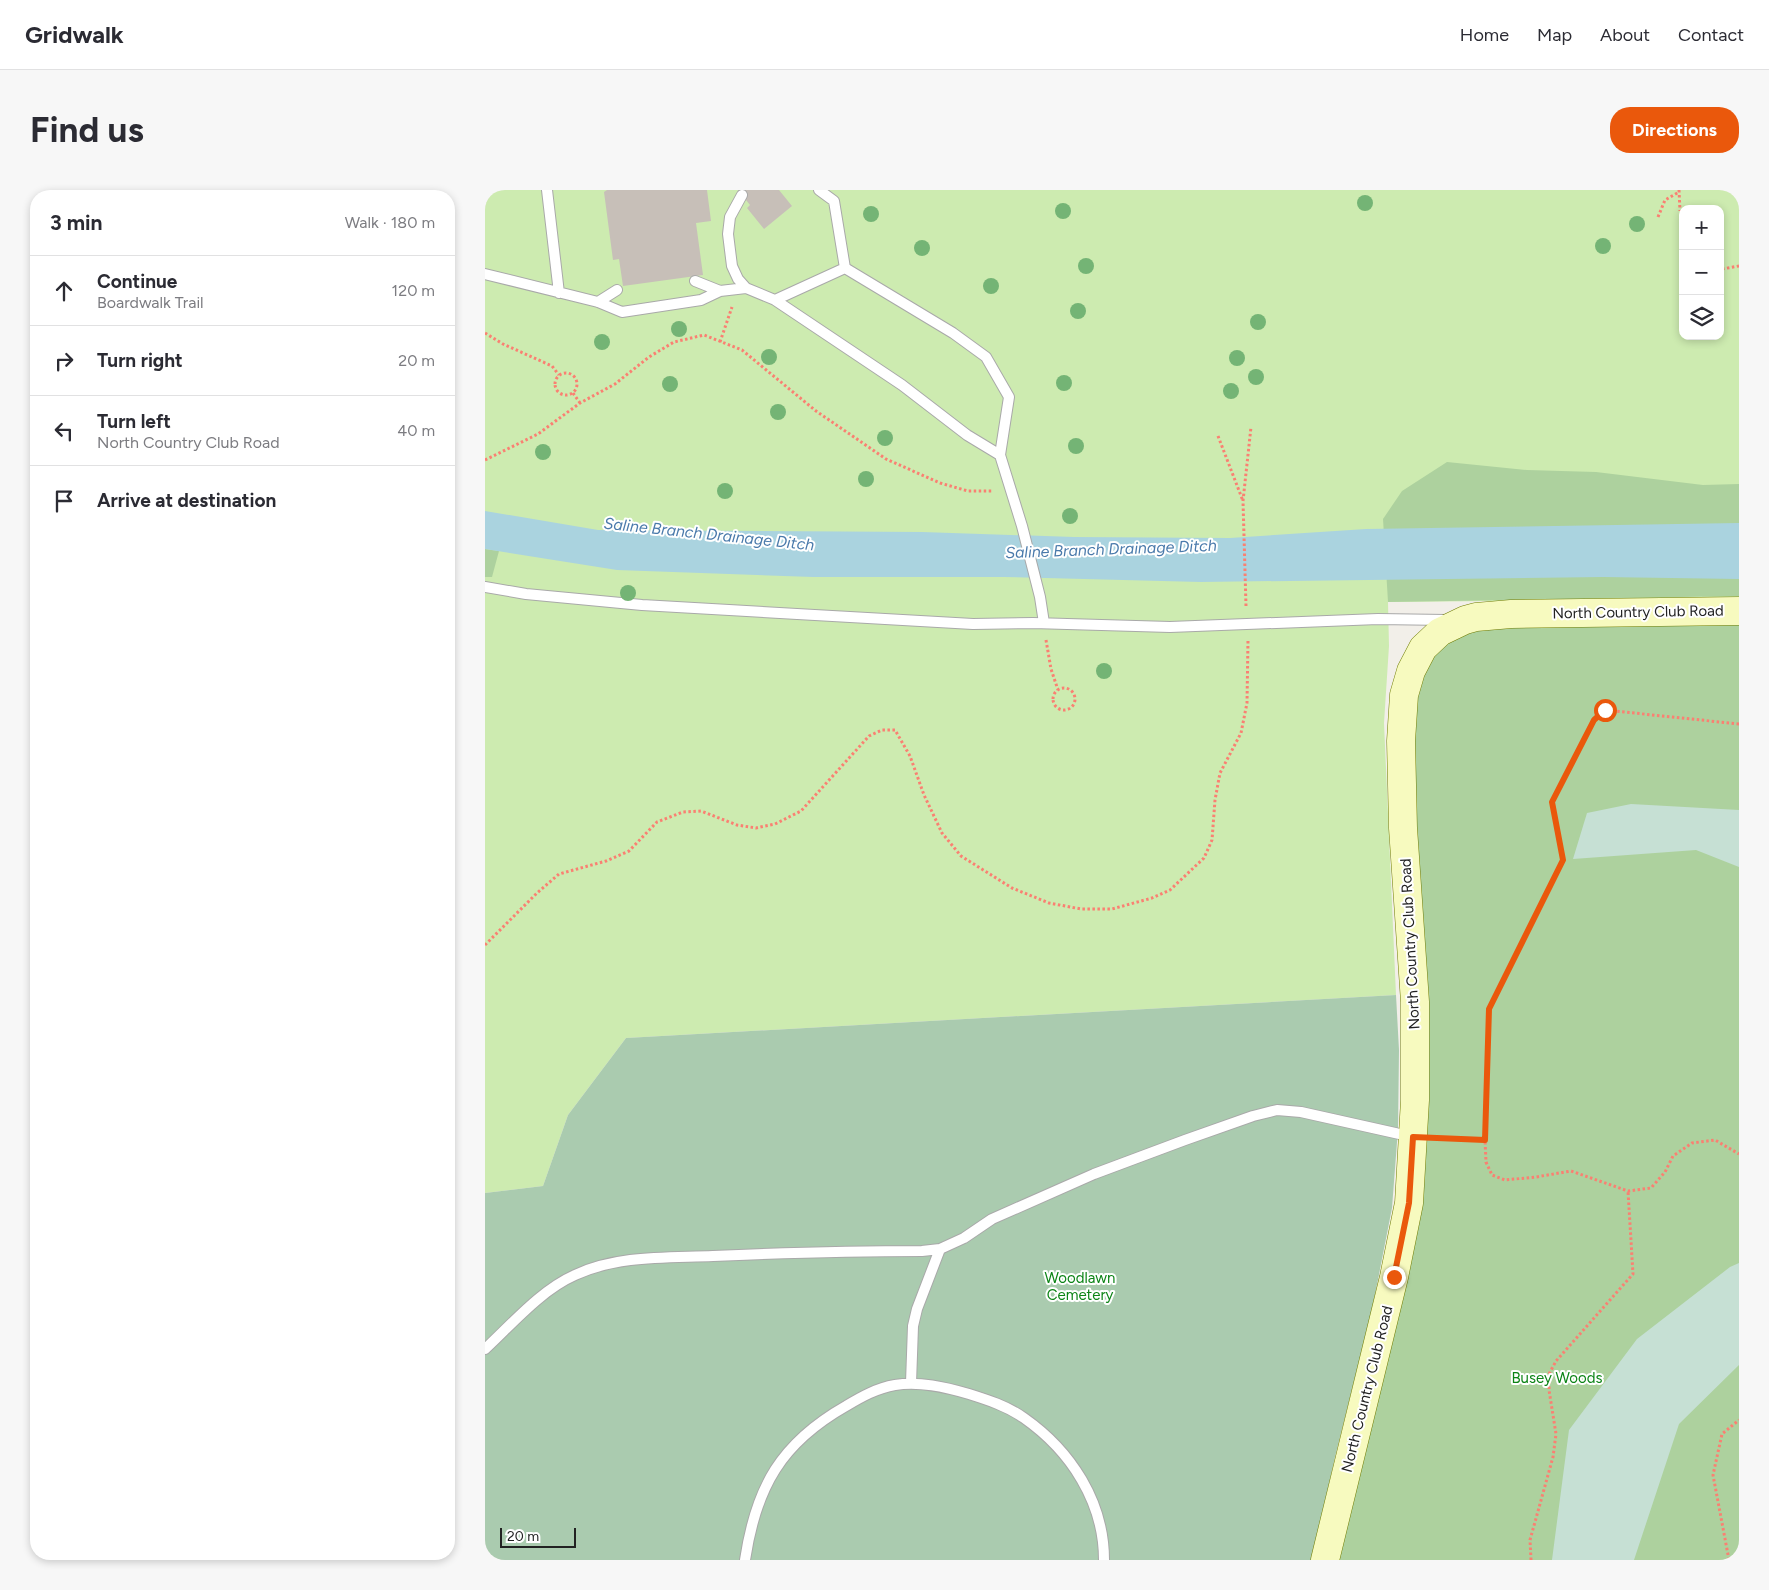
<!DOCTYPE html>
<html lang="en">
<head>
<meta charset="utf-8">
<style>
  :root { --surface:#fff; --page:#f7f7f7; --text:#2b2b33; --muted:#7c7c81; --line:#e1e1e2; --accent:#ea580c }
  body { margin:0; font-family:Figtree,sans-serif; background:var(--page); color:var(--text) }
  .controls { position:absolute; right:15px; top:15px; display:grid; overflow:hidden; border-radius:10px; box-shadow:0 2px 8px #0003 }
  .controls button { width:45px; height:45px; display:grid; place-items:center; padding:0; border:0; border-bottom:1px solid var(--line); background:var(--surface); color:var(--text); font:25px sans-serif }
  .scale { position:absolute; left:15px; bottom:12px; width:76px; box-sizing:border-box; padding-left:5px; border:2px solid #222; border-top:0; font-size:14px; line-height:18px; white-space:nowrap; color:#222; -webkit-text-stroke:4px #fff; paint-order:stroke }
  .stop { position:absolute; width:15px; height:15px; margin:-11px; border:4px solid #ea580c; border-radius:50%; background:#fff }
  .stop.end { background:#ea580c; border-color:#fff; box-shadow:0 1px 5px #0008 }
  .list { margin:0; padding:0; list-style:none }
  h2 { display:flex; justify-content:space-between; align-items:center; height:65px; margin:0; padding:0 20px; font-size:21px }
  h2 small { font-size:16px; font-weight:400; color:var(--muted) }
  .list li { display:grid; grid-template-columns:32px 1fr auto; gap:15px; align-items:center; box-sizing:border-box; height:70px; padding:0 20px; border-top:1px solid var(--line) }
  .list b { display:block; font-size:19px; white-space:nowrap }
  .list p { margin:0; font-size:16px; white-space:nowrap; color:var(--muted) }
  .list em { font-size:16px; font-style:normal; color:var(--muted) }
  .icon { flex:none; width:28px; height:28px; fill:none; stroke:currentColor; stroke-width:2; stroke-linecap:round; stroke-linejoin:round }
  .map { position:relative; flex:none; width:1254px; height:1370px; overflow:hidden; border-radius:20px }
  header { display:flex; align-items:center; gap:30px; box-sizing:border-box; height:70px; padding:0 25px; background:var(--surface); border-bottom:1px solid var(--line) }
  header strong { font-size:24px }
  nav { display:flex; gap:28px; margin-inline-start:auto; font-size:18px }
  .intro { display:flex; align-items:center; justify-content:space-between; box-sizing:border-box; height:120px; padding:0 30px }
  h1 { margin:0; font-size:35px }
  .button { padding:12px 22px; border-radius:20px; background:var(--accent); color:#fff; font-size:18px; font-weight:700 }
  main { display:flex; gap:30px; padding:0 30px }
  aside { flex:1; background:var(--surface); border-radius:20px; box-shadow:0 2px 8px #0003 }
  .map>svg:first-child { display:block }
  .grass { fill:#cdebb0; fill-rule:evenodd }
  .forest { fill:#add19e }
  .wetland { fill:#c6e0d4 }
  .cemetery { fill:#aacbaf }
  .water { fill:#aad3df }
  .building { fill:#c7bfb8 }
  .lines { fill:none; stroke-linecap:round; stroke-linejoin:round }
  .lane-casing { stroke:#a9a9a9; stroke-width:12 }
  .secondary-casing { stroke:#707d05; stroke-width:29 }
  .path { stroke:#fa8072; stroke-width:3; stroke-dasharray:2.5 2.5; stroke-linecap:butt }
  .lane { stroke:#fff; stroke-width:10 }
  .secondary { stroke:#f7fabf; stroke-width:28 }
  .tree { fill:#74b475 }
  .route { stroke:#ea580c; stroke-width:6 }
  .labels { text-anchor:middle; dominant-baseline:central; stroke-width:4; stroke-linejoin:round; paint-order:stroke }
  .street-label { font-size:15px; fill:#222; stroke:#fff }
  .park-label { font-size:15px; fill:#0c8416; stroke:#fff }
  .water-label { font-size:16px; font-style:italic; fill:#4a7aab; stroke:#fff }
</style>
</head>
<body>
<header>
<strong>Gridwalk</strong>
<nav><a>Home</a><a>Map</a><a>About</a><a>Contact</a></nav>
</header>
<div class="intro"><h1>Find us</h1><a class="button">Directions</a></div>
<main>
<aside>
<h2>3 min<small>Walk · 180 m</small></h2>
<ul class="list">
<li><svg class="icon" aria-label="ahead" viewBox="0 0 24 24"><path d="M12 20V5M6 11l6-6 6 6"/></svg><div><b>Continue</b><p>Boardwalk Trail</p></div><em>120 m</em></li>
<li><svg class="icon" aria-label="right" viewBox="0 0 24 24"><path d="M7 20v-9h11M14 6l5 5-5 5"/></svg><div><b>Turn right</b></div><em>20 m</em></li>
<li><svg class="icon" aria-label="left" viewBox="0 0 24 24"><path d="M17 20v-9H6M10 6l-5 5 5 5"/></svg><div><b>Turn left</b><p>North Country Club Road</p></div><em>40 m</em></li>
<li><svg class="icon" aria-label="arrive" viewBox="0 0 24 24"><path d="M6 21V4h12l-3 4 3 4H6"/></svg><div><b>Arrive at destination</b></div></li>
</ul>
</aside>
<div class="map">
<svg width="1254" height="1370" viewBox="0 0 1254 1370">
  <rect width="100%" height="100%" fill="#f2efe9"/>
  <path class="grass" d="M0,0H1254V409L903,412L904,456L899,533L911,805L141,848L83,925L58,996L0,1003ZM1198,19H1235V146H1198Z"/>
  <path class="forest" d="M962,272L1042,280L1111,282L1218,295L1254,294V406L903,412L898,329L917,301Z
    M0,359L14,361L7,387H0Z
    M1254,421V1370H840L924,1013L919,505L955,442Z"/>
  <path class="wetland" d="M1146,614L1254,620V677L1211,660L1088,669L1102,623Z
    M1254,1073V1175L1194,1234L1149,1370H1067L1084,1240L1152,1149L1245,1077Z"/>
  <path class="cemetery" d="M911,805L914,860L913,939L907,1018L887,1120L850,1267L827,1370H0V1003L58,996L83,925L141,848Z"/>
  <path class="water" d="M0,321L113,340L437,342L589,347L745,348L881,339L1254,333V389L1118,387L716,392L519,387H328L132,380L0,359Z"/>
  <path class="building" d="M122,0H222L226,31L211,33L218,85L138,96L134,69L128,70L119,2Z
    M253,0H294L307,16L279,39L262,18L265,15Z"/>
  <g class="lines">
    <defs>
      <path id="lane" d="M62,0L74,103
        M334,0L349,11L360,78L468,143L501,167L524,207L515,265L537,336L555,407L559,433
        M257,5L245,27L243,44L247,76L253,89L261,98L290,110L417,195L482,245L515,265
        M0,84L113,112L137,122L216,110L235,101L261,98
        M210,91L235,101
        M290,110L360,78
        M113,112L132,100
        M0,397L41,404L157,415L488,434L548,433L685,437L893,429L961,430
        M0,1159C27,1134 56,1100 90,1085C133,1065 182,1068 228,1066C298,1063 367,1061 437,1061L455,1059
        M426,1193L428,1136L432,1119L455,1059L479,1048L507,1029L609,984L700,950L768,926L792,920L816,922L928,947
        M260,1370C271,1297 296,1253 361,1216C376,1207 392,1198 410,1195C434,1191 460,1197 484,1204C503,1210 522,1216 539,1228C586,1261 619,1312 619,1370"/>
      <path id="secondary" d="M840,1370L909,1087L924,1013L930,910V812L918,638L916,551L919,505L926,481L938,458L955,442L980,430L991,427L1026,424L1254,421"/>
    </defs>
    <use href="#lane" class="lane-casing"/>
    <use href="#secondary" class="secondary-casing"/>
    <path class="path" d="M1194,0L1195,21
      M1173,27L1180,10L1194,2
      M1237,79L1254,76
      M0,143L18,154L67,176L74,185
      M235,152L247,117
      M70 194a11 11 0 1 1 22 0a11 11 0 1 1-22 0Z
      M88,203L95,213
      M733,246L758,311
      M0,270L53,244L95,213L130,194L164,167L189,152L219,145L257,160L331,221L401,269L455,293L483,301H508
      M761,416L758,311L766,237
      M561,450L566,479L573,500
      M568 509a11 11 0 1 1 22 0a11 11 0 1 1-22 0Z
      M1254,534L1120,520L1109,531L1067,612L1078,670L1004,819L1000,950L1001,972L1007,985L1020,990L1051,987L1086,981L1143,1001L1166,998L1180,982L1188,966L1207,953L1230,950L1254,964
      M0,755L52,703L74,684L121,671L144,661L172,632L198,622L216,621L252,635L271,638L290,634L316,621L384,546L397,540H410L425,566L439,605L457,643L476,666L527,698L564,713L596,719H627L667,708L685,700L719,668L727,650L730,610L735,583L756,543L762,513L763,450
      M953,948L1000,950
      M1046,1370L1045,1350L1068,1267L1071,1244L1064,1200V1184L1071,1171L1148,1084L1143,1001
      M1244,1370L1228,1285L1237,1244L1254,1230"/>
    <use href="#lane" class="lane"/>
    <use href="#secondary" class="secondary"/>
  </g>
  <g class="tree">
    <circle cx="880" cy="13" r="8"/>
    <circle cx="578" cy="21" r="8"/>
    <circle cx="386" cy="24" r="8"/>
    <circle cx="1152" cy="34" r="8"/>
    <circle cx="1118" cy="56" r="8"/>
    <circle cx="437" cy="58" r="8"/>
    <circle cx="601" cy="76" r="8"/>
    <circle cx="506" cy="96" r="8"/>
    <circle cx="593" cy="121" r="8"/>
    <circle cx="773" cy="132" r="8"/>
    <circle cx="194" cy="139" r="8"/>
    <circle cx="117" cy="152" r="8"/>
    <circle cx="284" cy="167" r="8"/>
    <circle cx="752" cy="168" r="8"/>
    <circle cx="771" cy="187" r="8"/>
    <circle cx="579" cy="193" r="8"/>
    <circle cx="185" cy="194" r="8"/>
    <circle cx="746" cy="201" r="8"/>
    <circle cx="293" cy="222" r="8"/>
    <circle cx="400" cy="248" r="8"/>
    <circle cx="591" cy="256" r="8"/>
    <circle cx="58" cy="262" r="8"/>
    <circle cx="381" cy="289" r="8"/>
    <circle cx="240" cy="301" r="8"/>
    <circle cx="585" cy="326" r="8"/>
    <circle cx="143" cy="403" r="8"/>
    <circle cx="619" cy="481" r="8"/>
  </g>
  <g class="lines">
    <path class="route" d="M909,1087L924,1013L928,947L1000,950L1004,819L1078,670L1067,612L1109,530L1120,520"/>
  </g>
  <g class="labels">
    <g class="street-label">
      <text transform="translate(1153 422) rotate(-1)">North Country Club Road</text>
      <text transform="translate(925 754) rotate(-93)">North Country Club Road</text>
      <text transform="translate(882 1199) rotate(-76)">North Country Club Road</text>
    </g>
    <g class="park-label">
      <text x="595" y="1088">Woodlawn<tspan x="595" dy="17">Cemetery</tspan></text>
      <text x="1072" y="1188">Busey Woods</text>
    </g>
    <g class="water-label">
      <text transform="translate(224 344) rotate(6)">Saline Branch Drainage Ditch</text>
      <text transform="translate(626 359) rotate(-2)">Saline Branch Drainage Ditch</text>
    </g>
  </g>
</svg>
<div class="controls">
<button>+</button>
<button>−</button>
<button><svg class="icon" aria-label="layers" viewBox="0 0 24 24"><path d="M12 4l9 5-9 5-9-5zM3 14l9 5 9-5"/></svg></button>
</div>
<div class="scale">20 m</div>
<div class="stop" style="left:1120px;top:520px"></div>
<div class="stop end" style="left:909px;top:1087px"></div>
</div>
</main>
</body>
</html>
